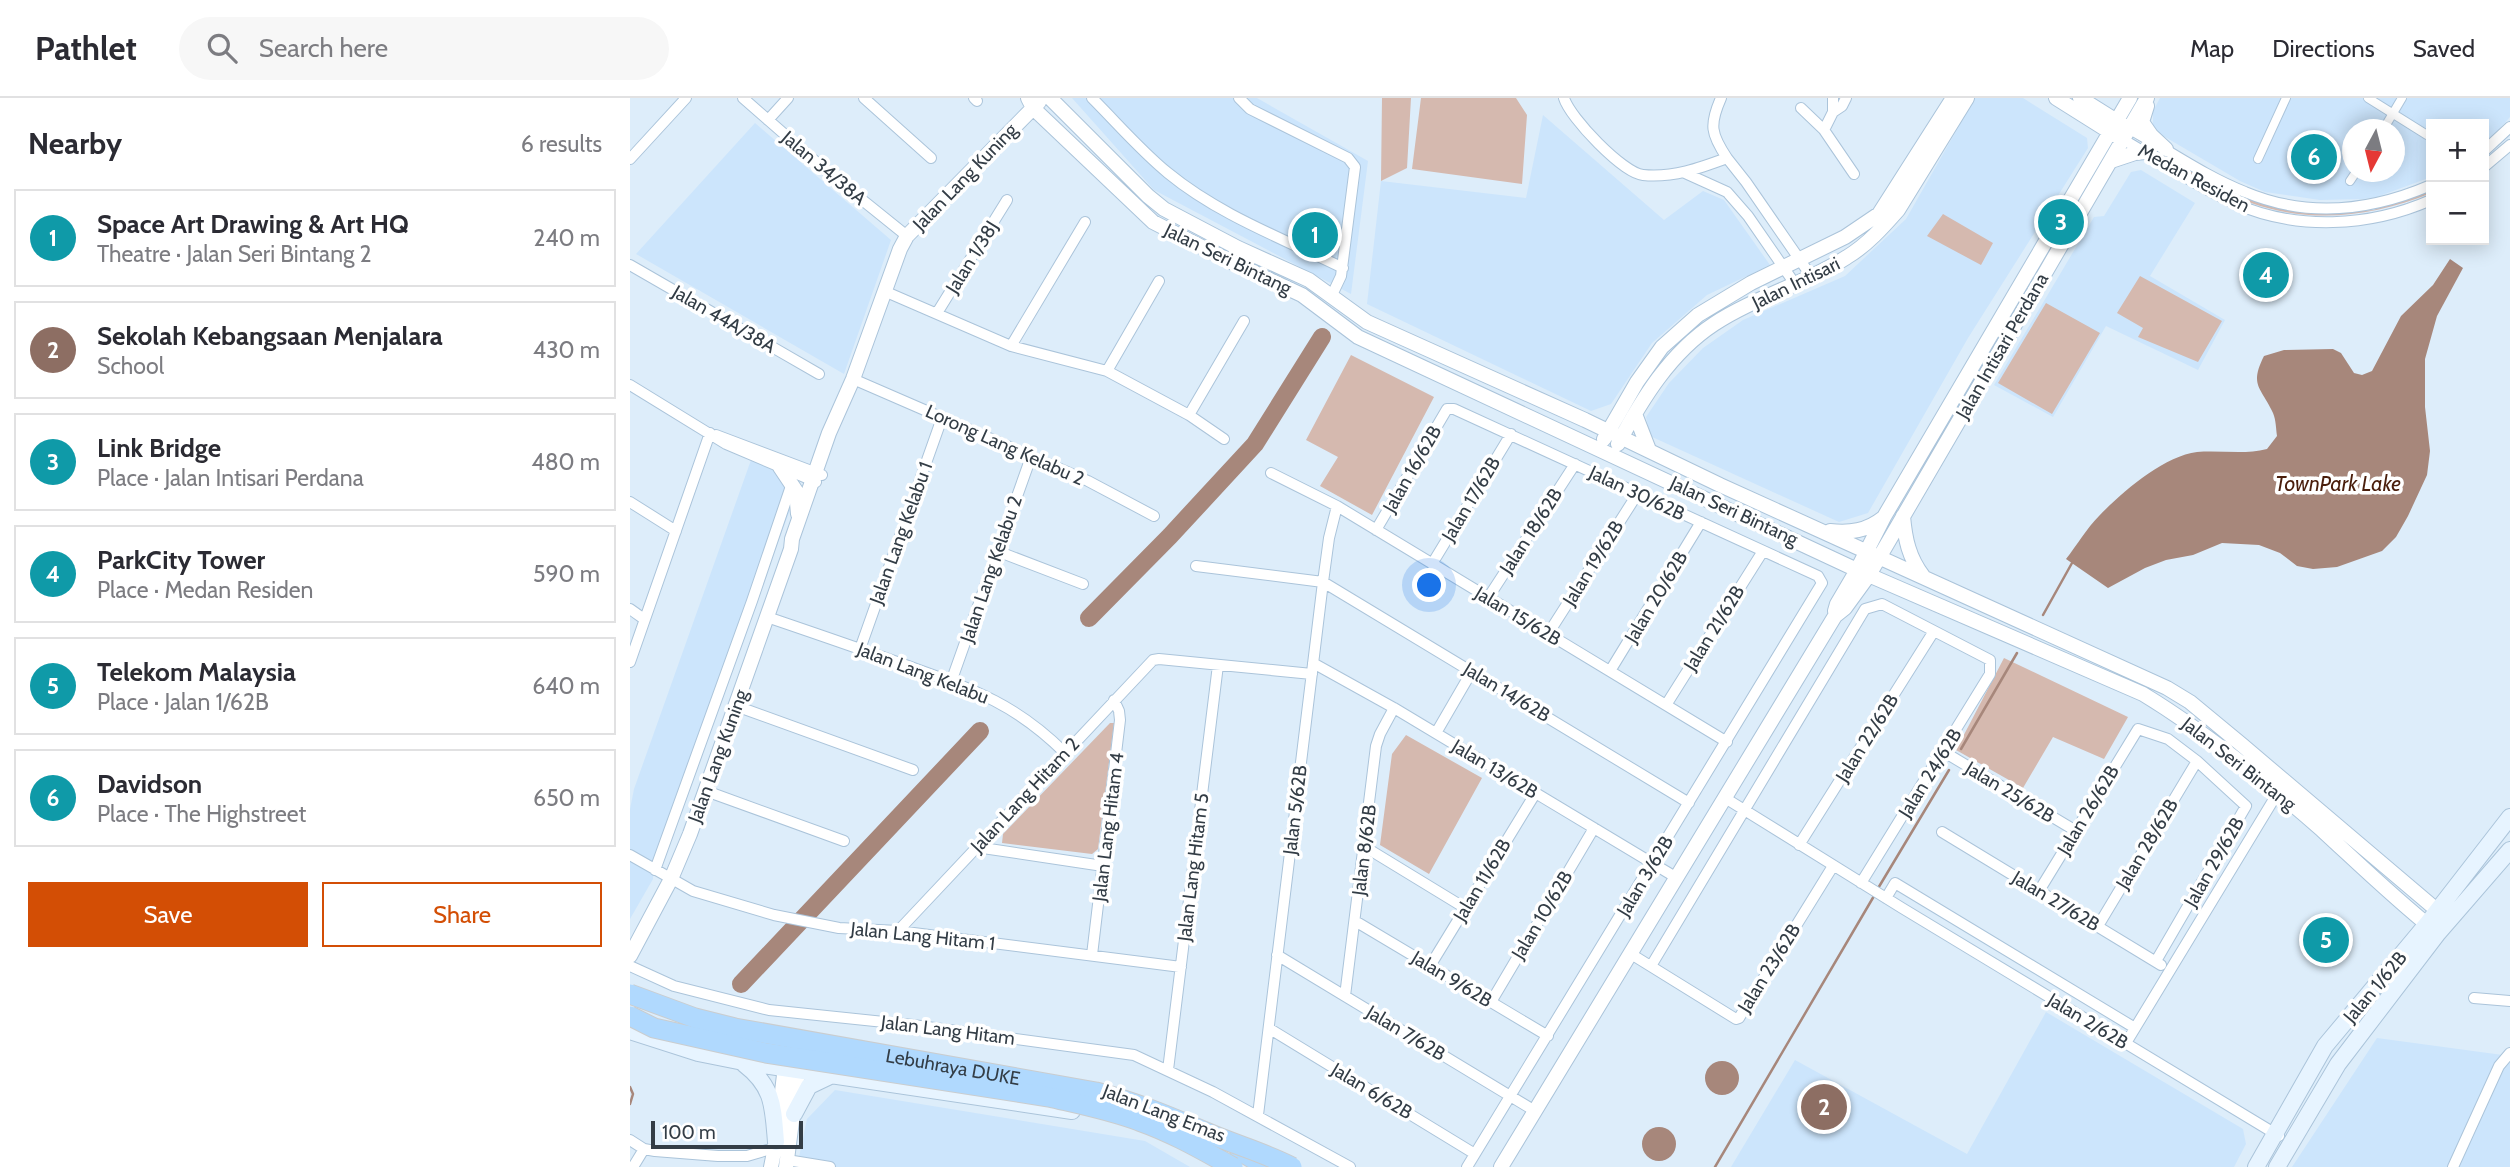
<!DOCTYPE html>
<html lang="en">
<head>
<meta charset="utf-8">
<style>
  :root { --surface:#fff; --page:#f7f7f7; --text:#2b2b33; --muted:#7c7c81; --line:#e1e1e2; --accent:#d34e05 }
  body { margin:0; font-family:Cabin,sans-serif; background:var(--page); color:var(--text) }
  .controls { position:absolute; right:21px; top:21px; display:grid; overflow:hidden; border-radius:0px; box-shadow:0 4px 18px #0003 }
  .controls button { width:63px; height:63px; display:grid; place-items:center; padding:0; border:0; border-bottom:2px solid var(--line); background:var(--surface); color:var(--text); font:35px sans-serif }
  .compass { position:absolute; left:1712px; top:21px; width:63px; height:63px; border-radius:50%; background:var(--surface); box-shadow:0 4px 18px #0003; rotate:187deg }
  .scale { position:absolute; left:21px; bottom:18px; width:152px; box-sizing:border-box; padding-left:7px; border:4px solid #333d46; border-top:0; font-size:19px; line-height:24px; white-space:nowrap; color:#333d46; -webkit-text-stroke:5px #fff; paint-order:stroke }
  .you { position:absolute; left:800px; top:488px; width:24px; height:24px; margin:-18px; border:5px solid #fff; border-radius:50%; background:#1a73e8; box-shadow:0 0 0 10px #1a73e833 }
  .badge { display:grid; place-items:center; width:46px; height:46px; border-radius:50%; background:var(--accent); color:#fff; font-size:23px; font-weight:700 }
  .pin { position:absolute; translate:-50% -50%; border:4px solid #fff; box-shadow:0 2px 7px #0006 }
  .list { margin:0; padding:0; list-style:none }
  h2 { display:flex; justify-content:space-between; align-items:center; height:91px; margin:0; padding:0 28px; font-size:30px }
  h2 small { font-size:23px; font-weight:400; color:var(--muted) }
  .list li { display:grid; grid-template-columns:46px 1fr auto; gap:21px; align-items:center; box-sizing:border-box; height:98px; margin:0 14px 14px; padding:0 14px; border:2px solid var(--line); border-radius:0px }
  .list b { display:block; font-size:26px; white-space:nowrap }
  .list p { margin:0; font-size:23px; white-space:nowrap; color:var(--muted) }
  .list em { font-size:23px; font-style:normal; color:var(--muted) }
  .actions { display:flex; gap:14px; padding:21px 28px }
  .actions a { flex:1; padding:16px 0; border:2px solid var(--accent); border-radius:0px; text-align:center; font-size:24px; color:var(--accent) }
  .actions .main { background:var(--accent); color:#fff }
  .icon { flex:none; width:38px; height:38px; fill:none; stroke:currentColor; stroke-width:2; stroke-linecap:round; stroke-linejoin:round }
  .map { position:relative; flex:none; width:1880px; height:1069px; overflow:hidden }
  header { display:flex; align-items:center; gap:42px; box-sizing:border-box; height:98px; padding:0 35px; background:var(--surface); border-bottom:2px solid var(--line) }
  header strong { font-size:33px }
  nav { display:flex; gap:38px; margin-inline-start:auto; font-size:24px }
  .search { width:490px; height:63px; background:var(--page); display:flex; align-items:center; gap:18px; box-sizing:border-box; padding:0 24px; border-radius:38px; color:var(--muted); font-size:26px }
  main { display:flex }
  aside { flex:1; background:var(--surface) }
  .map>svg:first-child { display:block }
  .built { fill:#cce5fc; fill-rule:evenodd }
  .green { fill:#d5b9af }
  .water { fill:#a7877b }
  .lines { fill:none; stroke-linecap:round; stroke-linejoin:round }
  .stream { stroke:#a7877b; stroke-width:2.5 }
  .river { stroke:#a7877b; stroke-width:18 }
  .pedestrian-casing { stroke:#abc4da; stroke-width:10 }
  .minor-casing { stroke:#abc4da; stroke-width:12 }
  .tertiary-casing { stroke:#abc4da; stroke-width:16 }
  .secondary-casing { stroke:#abc4da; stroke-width:18 }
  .motorway-casing { stroke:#cacdcf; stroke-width:21 }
  .pedestrian { stroke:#fff; stroke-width:8 }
  .minor { stroke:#fff; stroke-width:10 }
  .tertiary { stroke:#fff; stroke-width:14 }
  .secondary { stroke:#e7f4ff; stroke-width:16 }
  .motorway { stroke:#b0d9fe; stroke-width:19 }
  .motorway-bridge-casing { stroke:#cacdcf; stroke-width:21; stroke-linecap:butt }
  .motorway-bridge { stroke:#b0d9fe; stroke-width:19 }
  .labels { text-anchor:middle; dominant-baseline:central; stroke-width:7; stroke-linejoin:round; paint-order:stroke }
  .street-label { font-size:19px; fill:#333d46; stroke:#fff }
  .water-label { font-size:21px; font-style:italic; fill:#4a1e0c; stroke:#fff }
</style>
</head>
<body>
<header>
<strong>Pathlet</strong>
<div class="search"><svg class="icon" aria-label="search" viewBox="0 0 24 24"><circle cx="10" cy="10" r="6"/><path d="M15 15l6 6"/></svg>Search here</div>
<nav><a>Map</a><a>Directions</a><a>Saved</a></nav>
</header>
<main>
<aside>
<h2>Nearby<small>6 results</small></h2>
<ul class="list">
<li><span class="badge" style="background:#0f9aa8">1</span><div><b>Space Art Drawing &amp; Art HQ</b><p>Theatre · Jalan Seri Bintang 2</p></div><em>240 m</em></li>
<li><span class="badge" style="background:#8d6e63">2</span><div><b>Sekolah Kebangsaan Menjalara</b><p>School</p></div><em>430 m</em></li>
<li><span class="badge" style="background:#0f9aa8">3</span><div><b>Link Bridge</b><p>Place · Jalan Intisari Perdana</p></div><em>480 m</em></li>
<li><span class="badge" style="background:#0f9aa8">4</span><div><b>ParkCity Tower</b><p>Place · Medan Residen</p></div><em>590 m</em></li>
<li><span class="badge" style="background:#0f9aa8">5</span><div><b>Telekom Malaysia</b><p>Place · Jalan 1/62B</p></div><em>640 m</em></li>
<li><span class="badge" style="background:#0f9aa8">6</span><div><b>Davidson</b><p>Place · The Highstreet</p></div><em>650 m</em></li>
</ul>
<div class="actions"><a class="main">Save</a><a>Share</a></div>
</aside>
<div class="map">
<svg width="1880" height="1069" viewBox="0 0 1880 1069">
  <rect width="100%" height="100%" fill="#ddedfa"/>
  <path class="built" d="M442,0H627L738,63L721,196L524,92Z
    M1345,0H1393L1457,40L1458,50L1338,240L1238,415L1209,424L1020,338L1016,319L1039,285L1073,250L1113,222L1215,178L1276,121Z
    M1530,0H1880V19L1854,48V26H1801V79L1747,99L1733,101L1690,102L1635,94L1610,83L1530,36L1523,28V13ZM1722,32H1764V74H1722Z
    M913,17L1034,122L1073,93L1094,102L1140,167L1077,197L1022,245L981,306L961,313L737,206L751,83L896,100Z
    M125,25L261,142L214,276L6,156Z
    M1511,72L1565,105L1520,178L1595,222L1568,272L1476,228L1423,319L1364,287L1464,119L1474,118L1501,74Z
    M121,362L148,372L169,388L29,764L23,766V781L0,821V711L4,691Z
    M1416,914L1613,1031L1616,1046L1604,1069H1101L1165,962L1337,1056Z
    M1747,940L1880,958V1069H1662Z
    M205,992L515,1043L560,1069H167L177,1021Z"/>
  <path class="green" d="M752,0H781L777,70L751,83Z
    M791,0H886L897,17L892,86L782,71Z
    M1508,39L1580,82L1706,115L1743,112L1801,91V95C1727,125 1656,127 1584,89C1557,75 1532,57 1506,41Z
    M1313,116L1363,145L1351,167L1297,138Z
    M1510,178L1592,223L1568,264L1508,239L1513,230L1487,215Z
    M1416,205L1470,235L1422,316L1368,285Z
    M721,257L804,299L742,417L690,388L708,359L676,342Z
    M1374,560L1498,619L1474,661L1423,639L1393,690L1326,652Z
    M480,625H484L468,751L462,756L372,745L373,736Z
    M776,637L852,680L799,776L750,747L762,656Z"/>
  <path class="water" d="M1820,161L1833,170L1807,218L1795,261V309L1800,353L1797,377L1778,418L1766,439L1752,453L1707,469L1683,471L1667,468L1650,455L1629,447L1592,445L1563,457L1536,462L1515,470L1478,490L1436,461C1447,447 1457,430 1469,418C1492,394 1534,358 1567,354C1591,352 1614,357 1637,351L1647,338C1646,331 1646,322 1643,315C1631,289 1619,288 1634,258L1654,252L1703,251L1711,255L1724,275L1732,277L1742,273L1771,218L1803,187Z
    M1075 980a17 17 0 1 1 34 0a17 17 0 1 1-34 0Z
    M1012 1046a17 17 0 1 1 34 0a17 17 0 1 1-34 0Z"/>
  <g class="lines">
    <path class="stream" d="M1413,517L1442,465
      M1331,651L1387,555
      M1247,792L1319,672
      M0,989L3,996L0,1006
      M1085,1069L1244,798"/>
    <path class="river" d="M459,520L540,438L625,346L692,239
      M111,886L350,633"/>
    <defs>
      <path id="pedestrian" d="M1738,0L1797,37L1801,36
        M1753,32L1772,0
        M1628,61L1656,0
        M1720,83L1726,74"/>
      <path id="minor" d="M113,0L200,76L277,138
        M234,0L301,60
        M344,0L347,3
        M462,0C487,25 511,53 538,75C589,117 654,141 713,170
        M609,0L620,11L718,60L725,69L711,178L702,197
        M934,0C940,20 993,75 1013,77C1043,80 1070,70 1097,60C1081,36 1079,27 1091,0
        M1171,10L1194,32L1224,76
        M1203,14V0
        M138,22L158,0
        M1498,30C1537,51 1574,78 1615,94C1677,120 1741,113 1801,87
        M1194,32L1203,14L1212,8L1216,0
        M1492,41C1529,62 1565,88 1604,105C1666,133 1740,129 1801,102
        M1854,53L1880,29
        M1097,60L1116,84L1181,178
        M0,61L56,0
        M1854,69L1880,47
        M1055,75L1097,94L1118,118L1165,186
        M0,167L189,276
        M254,193L381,248L477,273L559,317L594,341
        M307,215L377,102
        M381,248L455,124
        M477,273L529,183
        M223,281L458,383L524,418
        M0,287L96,346L186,384
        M559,317L614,223
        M86,337L192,377
        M641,375L707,408L1097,644
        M0,404L46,433
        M746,432L817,311H824L1188,478L1192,485L837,1069
        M367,453L453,486
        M802,466L881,336
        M566,468L693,484L1059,705
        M858,500L945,366
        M0,511L14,521
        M137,519C184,535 231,551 278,568C342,591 385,605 435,655
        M918,536L1008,395
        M230,551L312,320
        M0,564L80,335
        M683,565L764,610L1047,780
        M980,573L1071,424
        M321,584L401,359
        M1036,607L1133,453
        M106,608L283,672
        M806,635L842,573
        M1314,654L1446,733
        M76,693L214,743
        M1095,700L1272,810L1649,1038
        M1312,734L1531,867
        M1169,747L1304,533
        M346,749L473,768
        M735,749L835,810
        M0,757L63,793L144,817L209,830L268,833L551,869
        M25,772L122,503L162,385
        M1409,793L1508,631L1538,641L1567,663L1616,708L1526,863
        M1256,800L1265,785L1505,930
        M725,823L918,938
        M1468,828L1567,663
        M268,833L523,562L529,561L682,576
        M1001,856L1106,921L1109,920L1203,768
        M462,857L490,622L489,613L484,602
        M647,857L905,1013
        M0,868L44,888L139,912L283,927L504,957L583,994L720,1069
        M800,868L905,696
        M1021,868L1235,511L1252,506L1360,562V576L1231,785
        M715,898L746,648L750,636L764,610
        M1844,900L1880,903
        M861,904L964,730
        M640,931L845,1056
        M1496,945L1647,696
        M538,972L588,567
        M628,1017L693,484L699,440L707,408
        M0,1042L14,1051L25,1053L88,1058H117L144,1050
        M157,1062L200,1069
        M3,1069L14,1051
        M1823,1069L1869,968L1880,955"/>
      <path id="tertiary" d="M398,0L403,10L523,124L601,164L672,197L728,239L1227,472L1513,596C1577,635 1636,683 1692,732C1729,766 1765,801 1804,832
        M420,0L518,98L534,111L608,150L679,182L737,224L955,322L1090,387L1537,590L1560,604L1612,647L1815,819
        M1426,0L1488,39
        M1450,0L1493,27
        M1517,8L1512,24L1521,37L1536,51
        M1481,63L1505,55L1515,54
        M1005,316L1019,352
        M974,341L1007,284L1032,249L1068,217L1121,185L1215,139L1249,116L1323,0
        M988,346C1012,301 1040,255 1084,226C1125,199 1175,186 1217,159C1237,147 1253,129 1268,112L1337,0
        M150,369L166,393L168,416
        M1273,418C1275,441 1279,460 1293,478
        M1200,433C1220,435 1237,433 1253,420
        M1205,513L1207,506L1227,472L1254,419L1500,0
        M0,858L41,781L60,736L161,451L162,441L199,335L223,281L270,151L277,138L409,4
        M141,1069L146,1044L156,960
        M156,1069L170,962
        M871,1069L1205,518L1215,510L1239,477L1517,0"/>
      <path id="secondary" d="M0,933L68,955L113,964L442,1013
        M114,966C144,989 143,1009 146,1044
        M164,1016L179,988L200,978
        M1626,1069L1695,948L1797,826L1880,719
        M1647,1069L1708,966L1808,835L1880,752"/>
      <path id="motorway" d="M610,1053L637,1069"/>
    </defs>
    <use href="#pedestrian" class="pedestrian-casing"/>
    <use href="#minor" class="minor-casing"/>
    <use href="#tertiary" class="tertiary-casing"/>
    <use href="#secondary" class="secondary-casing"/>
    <use href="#motorway" class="motorway-casing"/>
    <use href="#pedestrian" class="pedestrian"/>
    <use href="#minor" class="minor"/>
    <use href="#tertiary" class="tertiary"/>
    <use href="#secondary" class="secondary"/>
    <use href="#motorway" class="motorway"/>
    <defs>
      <g id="motorway-bridge">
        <path id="s1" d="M0,896L65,920L105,930L466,994C505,1004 541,1019 578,1035C606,1047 635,1055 662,1069"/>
        <path d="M0,918L24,930L136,955L419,999C449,1006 480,1012 509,1023C543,1035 572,1052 603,1069"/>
      </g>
    </defs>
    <use href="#motorway-bridge" class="motorway-bridge-casing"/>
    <use href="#motorway-bridge" class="motorway-bridge"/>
  </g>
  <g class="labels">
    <g class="street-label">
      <text transform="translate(194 70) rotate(40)">Jalan 34/38A</text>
      <text transform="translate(335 79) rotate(-46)">Jalan Lang Kuning</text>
      <text transform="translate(1564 80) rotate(28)">Medan Residen</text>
      <text transform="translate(342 159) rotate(-58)">Jalan 1/38J</text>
      <text transform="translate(598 161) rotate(26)">Jalan Seri Bintang</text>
      <text transform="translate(1166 185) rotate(-26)">Jalan Intisari</text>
      <text transform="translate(94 221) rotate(30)">Jalan 44A/38A</text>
      <text transform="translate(1372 248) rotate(-60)">Jalan Intisari Perdana</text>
      <text transform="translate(375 347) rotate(24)">Lorong Lang Kelabu 2</text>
      <text transform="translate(782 371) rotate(-60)">Jalan 16/62B</text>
      <text transform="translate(1007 395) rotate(25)">Jalan 30/62B</text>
      <text transform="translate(841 401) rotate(-59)">Jalan 17/62B</text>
      <text transform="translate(1104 413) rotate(25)">Jalan Seri Bintang</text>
      <text transform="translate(901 433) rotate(-57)">Jalan 18/62B</text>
      <text transform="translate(271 435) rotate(-70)">Jalan Lang Kelabu 1</text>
      <text transform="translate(963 465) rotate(-58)">Jalan 19/62B</text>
      <text transform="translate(361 471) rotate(-71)">Jalan Lang Kelabu 2</text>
      <text transform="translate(1026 499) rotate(-59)">Jalan 20/62B</text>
      <text transform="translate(888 518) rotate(31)">Jalan 15/62B</text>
      <text transform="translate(1084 530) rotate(-58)">Jalan 21/62B</text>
      <text transform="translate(293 575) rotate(21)">Jalan Lang Kelabu</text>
      <text transform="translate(877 594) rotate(31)">Jalan 14/62B</text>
      <text transform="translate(1237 640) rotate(-58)">Jalan 22/62B</text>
      <text transform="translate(88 658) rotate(-70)">Jalan Lang Kuning</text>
      <text transform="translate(1609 666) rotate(38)">Jalan Seri Bintang</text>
      <text transform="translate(865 671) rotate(31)">Jalan 13/62B</text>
      <text transform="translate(1300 675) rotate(-58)">Jalan 24/62B</text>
      <text transform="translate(1380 694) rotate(31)">Jalan 25/62B</text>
      <text transform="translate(395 697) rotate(-47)">Jalan Lang Hitam 2</text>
      <text transform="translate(665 712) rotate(-83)">Jalan 5/62B</text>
      <text transform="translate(1458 712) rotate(-59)">Jalan 26/62B</text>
      <text transform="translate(478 729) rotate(-83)">Jalan Lang Hitam 4</text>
      <text transform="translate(1517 746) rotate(-59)">Jalan 28/62B</text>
      <text transform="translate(734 752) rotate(-83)">Jalan 8/62B</text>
      <text transform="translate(1584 764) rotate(-60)">Jalan 29/62B</text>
      <text transform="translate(563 769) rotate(-83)">Jalan Lang Hitam 5</text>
      <text transform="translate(1015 778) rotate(-59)">Jalan 3/62B</text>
      <text transform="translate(852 782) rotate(-59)">Jalan 11/62B</text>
      <text transform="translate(1426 803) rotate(31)">Jalan 27/62B</text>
      <text transform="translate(912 817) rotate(-59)">Jalan 10/62B</text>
      <text transform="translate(293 838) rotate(6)">Jalan Lang Hitam 1</text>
      <text transform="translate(1139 870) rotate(-58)">Jalan 23/62B</text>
      <text transform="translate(822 881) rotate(31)">Jalan 9/62B</text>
      <text transform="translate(1745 889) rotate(-50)">Jalan 1/62B</text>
      <text transform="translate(1458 923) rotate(31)">Jalan 2/62B</text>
      <text transform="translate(318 932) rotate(7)">Jalan Lang Hitam</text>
      <text transform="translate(776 935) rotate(31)">Jalan 7/62B</text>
      <text stroke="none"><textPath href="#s1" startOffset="332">Lebuhraya DUKE</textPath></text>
      <text transform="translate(742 993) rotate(31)">Jalan 6/62B</text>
      <text transform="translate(534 1015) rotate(21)">Jalan Lang Emas</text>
    </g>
    <g class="water-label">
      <text x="1708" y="385">TownPark Lake</text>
    </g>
  </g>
</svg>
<div class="controls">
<button>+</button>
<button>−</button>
</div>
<svg class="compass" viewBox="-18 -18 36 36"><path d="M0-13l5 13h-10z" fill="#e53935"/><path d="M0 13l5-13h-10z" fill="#7c7c81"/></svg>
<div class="scale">100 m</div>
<div class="you"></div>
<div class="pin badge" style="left:685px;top:137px;background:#0f9aa8">1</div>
<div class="pin badge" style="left:1194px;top:1009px;background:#8d6e63">2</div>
<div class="pin badge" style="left:1431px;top:124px;background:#0f9aa8">3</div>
<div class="pin badge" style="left:1636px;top:177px;background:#0f9aa8">4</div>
<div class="pin badge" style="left:1696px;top:842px;background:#0f9aa8">5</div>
<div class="pin badge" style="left:1684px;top:59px;background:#0f9aa8">6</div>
</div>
</main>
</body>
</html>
